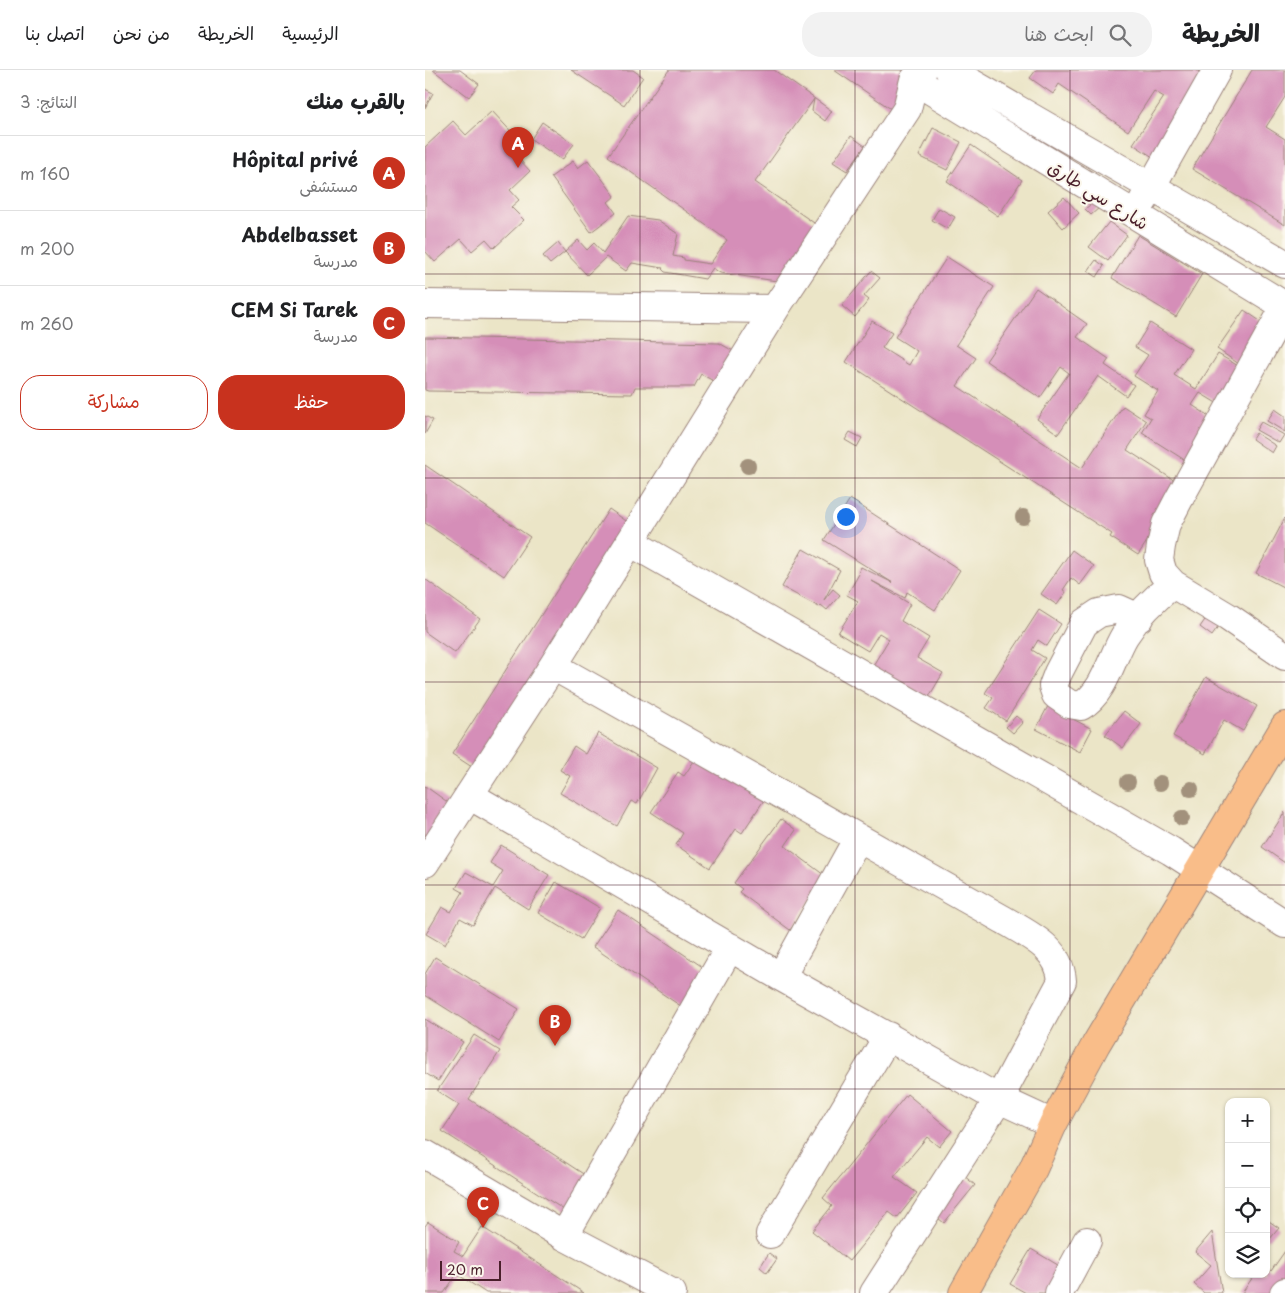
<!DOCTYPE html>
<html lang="ar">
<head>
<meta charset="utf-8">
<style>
  :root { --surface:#fff; --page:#f2f2f2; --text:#202124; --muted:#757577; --line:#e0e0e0; --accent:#c8321e }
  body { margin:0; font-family:"Playpen Sans","Playpen Sans Arabic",sans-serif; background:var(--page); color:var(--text); direction:rtl }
  .controls { position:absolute; right:15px; bottom:15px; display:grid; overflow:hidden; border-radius:10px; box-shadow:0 1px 4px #0004 }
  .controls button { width:45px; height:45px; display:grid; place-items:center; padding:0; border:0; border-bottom:1px solid var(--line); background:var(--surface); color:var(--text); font:25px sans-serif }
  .scale { position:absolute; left:15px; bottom:12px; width:61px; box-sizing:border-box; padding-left:5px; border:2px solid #4a1f2b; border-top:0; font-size:14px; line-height:18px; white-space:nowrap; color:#4a1f2b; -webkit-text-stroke:4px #fbf7ec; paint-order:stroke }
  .you { position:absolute; left:420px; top:446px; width:18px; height:18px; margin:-12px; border:4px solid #fff; border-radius:50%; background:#1a73e8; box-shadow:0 0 0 8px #1a73e833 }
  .badge { display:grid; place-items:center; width:32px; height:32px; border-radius:50%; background:var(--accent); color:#fff; font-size:16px; font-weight:700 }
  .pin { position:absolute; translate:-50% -41px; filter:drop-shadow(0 1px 2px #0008) }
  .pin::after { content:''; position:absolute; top:26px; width:18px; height:15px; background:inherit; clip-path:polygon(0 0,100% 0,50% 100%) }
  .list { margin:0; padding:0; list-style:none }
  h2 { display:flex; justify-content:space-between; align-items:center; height:65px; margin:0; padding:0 20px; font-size:21px }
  h2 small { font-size:16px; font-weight:400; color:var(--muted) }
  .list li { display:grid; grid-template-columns:32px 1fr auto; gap:15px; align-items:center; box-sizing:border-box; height:75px; padding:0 20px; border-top:1px solid var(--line) }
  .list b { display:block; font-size:19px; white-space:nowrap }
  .list p { margin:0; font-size:16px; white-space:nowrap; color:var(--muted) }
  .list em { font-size:16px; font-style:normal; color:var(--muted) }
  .actions { display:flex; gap:10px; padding:15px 20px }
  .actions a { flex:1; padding:11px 0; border:1px solid var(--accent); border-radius:20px; text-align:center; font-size:18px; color:var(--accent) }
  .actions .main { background:var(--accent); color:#fff }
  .icon { flex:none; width:28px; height:28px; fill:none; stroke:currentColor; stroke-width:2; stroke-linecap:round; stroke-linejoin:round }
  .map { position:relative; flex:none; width:860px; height:1223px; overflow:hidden; direction:ltr }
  header { display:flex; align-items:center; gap:30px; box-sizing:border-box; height:70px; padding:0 25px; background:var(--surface); border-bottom:1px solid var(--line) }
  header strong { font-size:24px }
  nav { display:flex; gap:28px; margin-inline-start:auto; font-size:18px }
  .search { width:350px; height:45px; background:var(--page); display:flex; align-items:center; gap:12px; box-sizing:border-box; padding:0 18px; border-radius:20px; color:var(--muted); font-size:19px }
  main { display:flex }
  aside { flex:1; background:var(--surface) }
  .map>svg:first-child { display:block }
  .building { fill:#d58eb8 }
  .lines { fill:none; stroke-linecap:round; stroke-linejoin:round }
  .minor-casing { stroke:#9a8279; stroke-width:30 }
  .major-casing { stroke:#9a8279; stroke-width:30 }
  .minor { stroke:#fff; stroke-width:28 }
  .major { stroke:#f9bd89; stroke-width:28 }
  .tree { fill:#a2917c }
  .grid { fill:none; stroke:#4a1f2b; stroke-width:1; stroke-opacity:0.55 }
  .labels { text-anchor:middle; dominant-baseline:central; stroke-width:4; stroke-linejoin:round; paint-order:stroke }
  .street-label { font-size:18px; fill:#4a1f2b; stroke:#fbf7ec }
</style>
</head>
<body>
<header>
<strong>الخريطة</strong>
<div class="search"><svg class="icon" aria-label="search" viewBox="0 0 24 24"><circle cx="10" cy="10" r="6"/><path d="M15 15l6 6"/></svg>ابحث هنا</div>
<nav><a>الرئيسية</a><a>الخريطة</a><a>من نحن</a><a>اتصل بنا</a></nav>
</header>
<main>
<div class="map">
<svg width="860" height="1223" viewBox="0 0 860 1223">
  <rect width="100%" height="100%" fill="#fbf7ec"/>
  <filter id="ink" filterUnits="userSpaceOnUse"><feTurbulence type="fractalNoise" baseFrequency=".02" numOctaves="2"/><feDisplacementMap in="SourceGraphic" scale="10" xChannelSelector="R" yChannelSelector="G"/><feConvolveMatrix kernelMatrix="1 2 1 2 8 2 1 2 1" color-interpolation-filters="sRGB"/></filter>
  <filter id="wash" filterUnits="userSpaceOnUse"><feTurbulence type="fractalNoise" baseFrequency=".0096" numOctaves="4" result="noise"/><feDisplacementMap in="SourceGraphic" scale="20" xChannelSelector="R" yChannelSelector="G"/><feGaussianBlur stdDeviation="1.12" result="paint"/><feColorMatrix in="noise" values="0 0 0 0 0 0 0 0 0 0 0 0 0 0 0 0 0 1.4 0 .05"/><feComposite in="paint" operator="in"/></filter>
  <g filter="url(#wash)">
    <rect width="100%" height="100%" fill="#ebe5c7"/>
    <g id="blocks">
      <path class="building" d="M8,0H35L54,14L44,27Z
        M146,0H208L218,7L199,35Z
        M244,0H349L407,41L400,51L387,41L389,29L330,112L392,155L352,211L295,203L288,198L280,209L240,202L237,199L238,198L207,193L201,201L181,187L162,205L140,182L153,170L162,180L169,173L178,183L203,146L233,150L253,164L248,186L259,188V190L285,194L302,170L183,86Z
        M409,0H482L489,5L466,39Z
        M611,0H771L793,15L740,95L708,74L739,27L729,21L703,61L634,14L628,24L605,8Z
        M827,0H860V27L841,57L860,69V155L767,99Z
        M0,19L8,23L0,38Z
        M67,41L92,68L83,77L105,101L85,120L94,130L86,137L99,150L69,178L61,169L47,181L36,169L10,192L0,181V77L28,51L41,65Z
        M117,52L149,74L137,90L106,69Z
        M508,58L536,72L522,100L494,86Z
        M426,66L440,76L422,101L408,92Z
        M546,75L597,110L573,146L522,111Z
        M163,90L190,126L183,132L191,143L166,162L126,107L148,91L153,98Z
        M676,126L681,132L666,145L660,139Z
        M639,127L654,143L638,158L623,141Z
        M514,138L530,147L523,159L507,150Z
        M684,152L702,165L683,191L664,177Z
        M713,165L777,204L751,247L687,208Z
        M133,173L140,182L125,194L118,186Z
        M522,187L569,217L531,275L551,288L532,316L657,398L698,336L721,351L702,380L758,416L713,485L685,467L687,464L421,292L447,251L467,263L457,278L484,295L492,281L470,267Z
        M671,190L679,196L672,207L663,201Z
        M446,201L455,208L439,226L444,230L430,247L417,236Z
        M611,218L662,254L652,267L684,289L680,295L709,315L701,326L673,306L633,364L612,349L644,303L636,297L615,328L561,291Z
        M819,240L841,255L814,294L792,279Z
        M725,253L766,279L749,305L771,319L793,284L815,297L793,334L775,323L767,335L793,352L766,394L717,363L726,348L719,344L733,321L709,306L723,285L710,277Z
        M0,267L294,273L312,283L292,313L276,304L269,317H210L207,324L3,321L0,320Z
        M850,339L860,346V362L842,351Z
        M0,346L8,350L0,364Z
        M836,352L859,365L854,373L831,360Z
        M425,362L437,368L432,377L420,370Z
        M831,363L851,376L847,383L827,369Z
        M0,395L105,467L79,506L0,453Z
        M425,429L535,500L510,540L482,522L480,528L447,511L485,534L476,551L504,568L492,588L518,603L502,630L447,597L464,569L454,563L443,581L413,563L433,531L422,525L434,504L433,503L436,497L468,513L399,470Z
        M184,439L207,455L50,699L27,684Z
        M860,448V518L831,503Z
        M378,479L415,500L399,530L408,519L415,525L402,540L396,535L394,537L357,517Z
        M647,480L669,496L655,515L646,508L638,520L641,522L632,535L616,524Z
        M0,509L55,549L30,583L0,562Z
        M614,540L636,554L622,576L613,570L607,580L620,588L581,651L561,638L568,628L560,623Z
        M784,544L796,553L787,566L775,557Z
        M781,607L832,636L818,661L799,650L780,684L748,666Z
        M623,636L667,659L655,682L611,659Z
        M699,641L716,654L698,678L680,665Z
        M591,646L598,652L588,663L581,657Z
        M173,663L232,698L212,734L206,731L192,756L135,723L145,706L135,700L149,676L161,684Z
        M275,682L341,727L317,763L311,759L285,798L251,775L258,763L226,742L253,702L259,706Z
        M0,716L28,736L0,777Z
        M860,742V793L837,777Z
        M356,749L371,760L360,776L403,808L365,860L314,822L317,819L309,813Z
        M76,775L124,805L103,839L70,818L48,855L35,848L20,875L1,864L17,837L26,842L38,822L31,818L41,802L68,817L78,801L65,793Z
        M131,812L175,838L156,869L113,843Z
        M193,840L297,910L272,947L168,877Z
        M10,887L94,939L74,972L0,925V904Z
        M0,949L38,972L13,1011L0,1003Z
        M49,965L75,981L44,1029L169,1111L147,1145L17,1061L34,1035L12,1021Z
        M482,1024L527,1061L514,1077L502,1067L469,1107L492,1123L472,1148L464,1142L424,1191L387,1161L407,1136L398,1128Z
        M538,1105L550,1115L519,1153L507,1143Z
        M841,1149L854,1158L844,1170L841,1168Z
        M3,1152L34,1172L29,1181L38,1186L57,1157L159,1223H61L32,1204L19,1223H0V1156Z
        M787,1162L797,1223H779L769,1214L786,1195L770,1182Z
        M606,1179L653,1207L643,1223H601L585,1214Z
        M860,1181V1223H817L830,1204H841V1197L846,1201Z
        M344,1183L352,1189L342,1203L335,1197Z"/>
    </g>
  </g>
  <g filter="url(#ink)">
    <use href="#blocks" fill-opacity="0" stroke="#9a8279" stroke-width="1"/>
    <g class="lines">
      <defs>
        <path id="minor" d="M524,0L860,194
          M489,10L860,236
          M718,131L792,0
          M0,234L350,239
          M860,237L753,431L741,454L736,476L734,490L738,503L748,514L803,547L860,586
          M205,472L746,781L860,854
          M714,548L694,539L674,543L659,553L633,603L628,616L631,625L644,634L656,636C680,622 686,588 700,565C713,545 730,528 748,514
          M128,596L579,850C604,865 635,878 637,911L574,1029L449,1223
          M44,725L356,907L574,1029L628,1054
          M0,793L128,596L350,239L482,39L489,10L498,0
          M356,907L433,768
          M0,1084L139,1166L247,1223
          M345,1164L463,966
          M139,1166L305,877
          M634,1223L662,1171
          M859,1223L860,1222"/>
        <path id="major" d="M538,1223L608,1099L628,1054L671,974L860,656"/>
      </defs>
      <use href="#minor" class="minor-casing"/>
      <use href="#major" class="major-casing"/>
      <use href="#minor" class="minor"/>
      <use href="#major" class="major"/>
    </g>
    <g class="tree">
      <circle cx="323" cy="396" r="8"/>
      <circle cx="598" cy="447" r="8"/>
      <circle cx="703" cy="712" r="8"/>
      <circle cx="735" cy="713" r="8"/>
      <circle cx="766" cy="719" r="8"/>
      <circle cx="757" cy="748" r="8"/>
    </g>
  </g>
  <path class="grid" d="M215,0V1223M430,0V1223M645,0V1223M0,204H860M0,408H860M0,612H860M0,815H860M0,1019H860"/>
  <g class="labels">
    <g class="street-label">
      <text transform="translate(674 124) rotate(32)">شارع سي طارق</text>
    </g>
  </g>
</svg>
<div class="controls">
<button>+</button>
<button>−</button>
<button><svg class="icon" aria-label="locate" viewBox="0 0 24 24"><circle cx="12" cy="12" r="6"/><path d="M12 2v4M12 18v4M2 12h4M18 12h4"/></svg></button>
<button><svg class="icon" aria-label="layers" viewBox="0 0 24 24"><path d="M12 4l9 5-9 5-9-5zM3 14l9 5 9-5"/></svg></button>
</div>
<div class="scale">20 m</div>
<div class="you"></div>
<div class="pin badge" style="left:93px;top:98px">A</div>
<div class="pin badge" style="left:130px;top:976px">B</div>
<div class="pin badge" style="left:58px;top:1158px">C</div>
</div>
<aside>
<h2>بالقرب منك<small>النتائج: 3</small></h2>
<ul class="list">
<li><span class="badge">A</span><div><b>Hôpital privé</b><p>مستشفى</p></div><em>160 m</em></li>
<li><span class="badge">B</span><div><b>Abdelbasset</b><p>مدرسة</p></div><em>200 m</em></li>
<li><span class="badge">C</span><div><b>CEM Si Tarek</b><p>مدرسة</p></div><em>260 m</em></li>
</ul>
<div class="actions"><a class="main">حفظ</a><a>مشاركة</a></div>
</aside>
</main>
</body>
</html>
